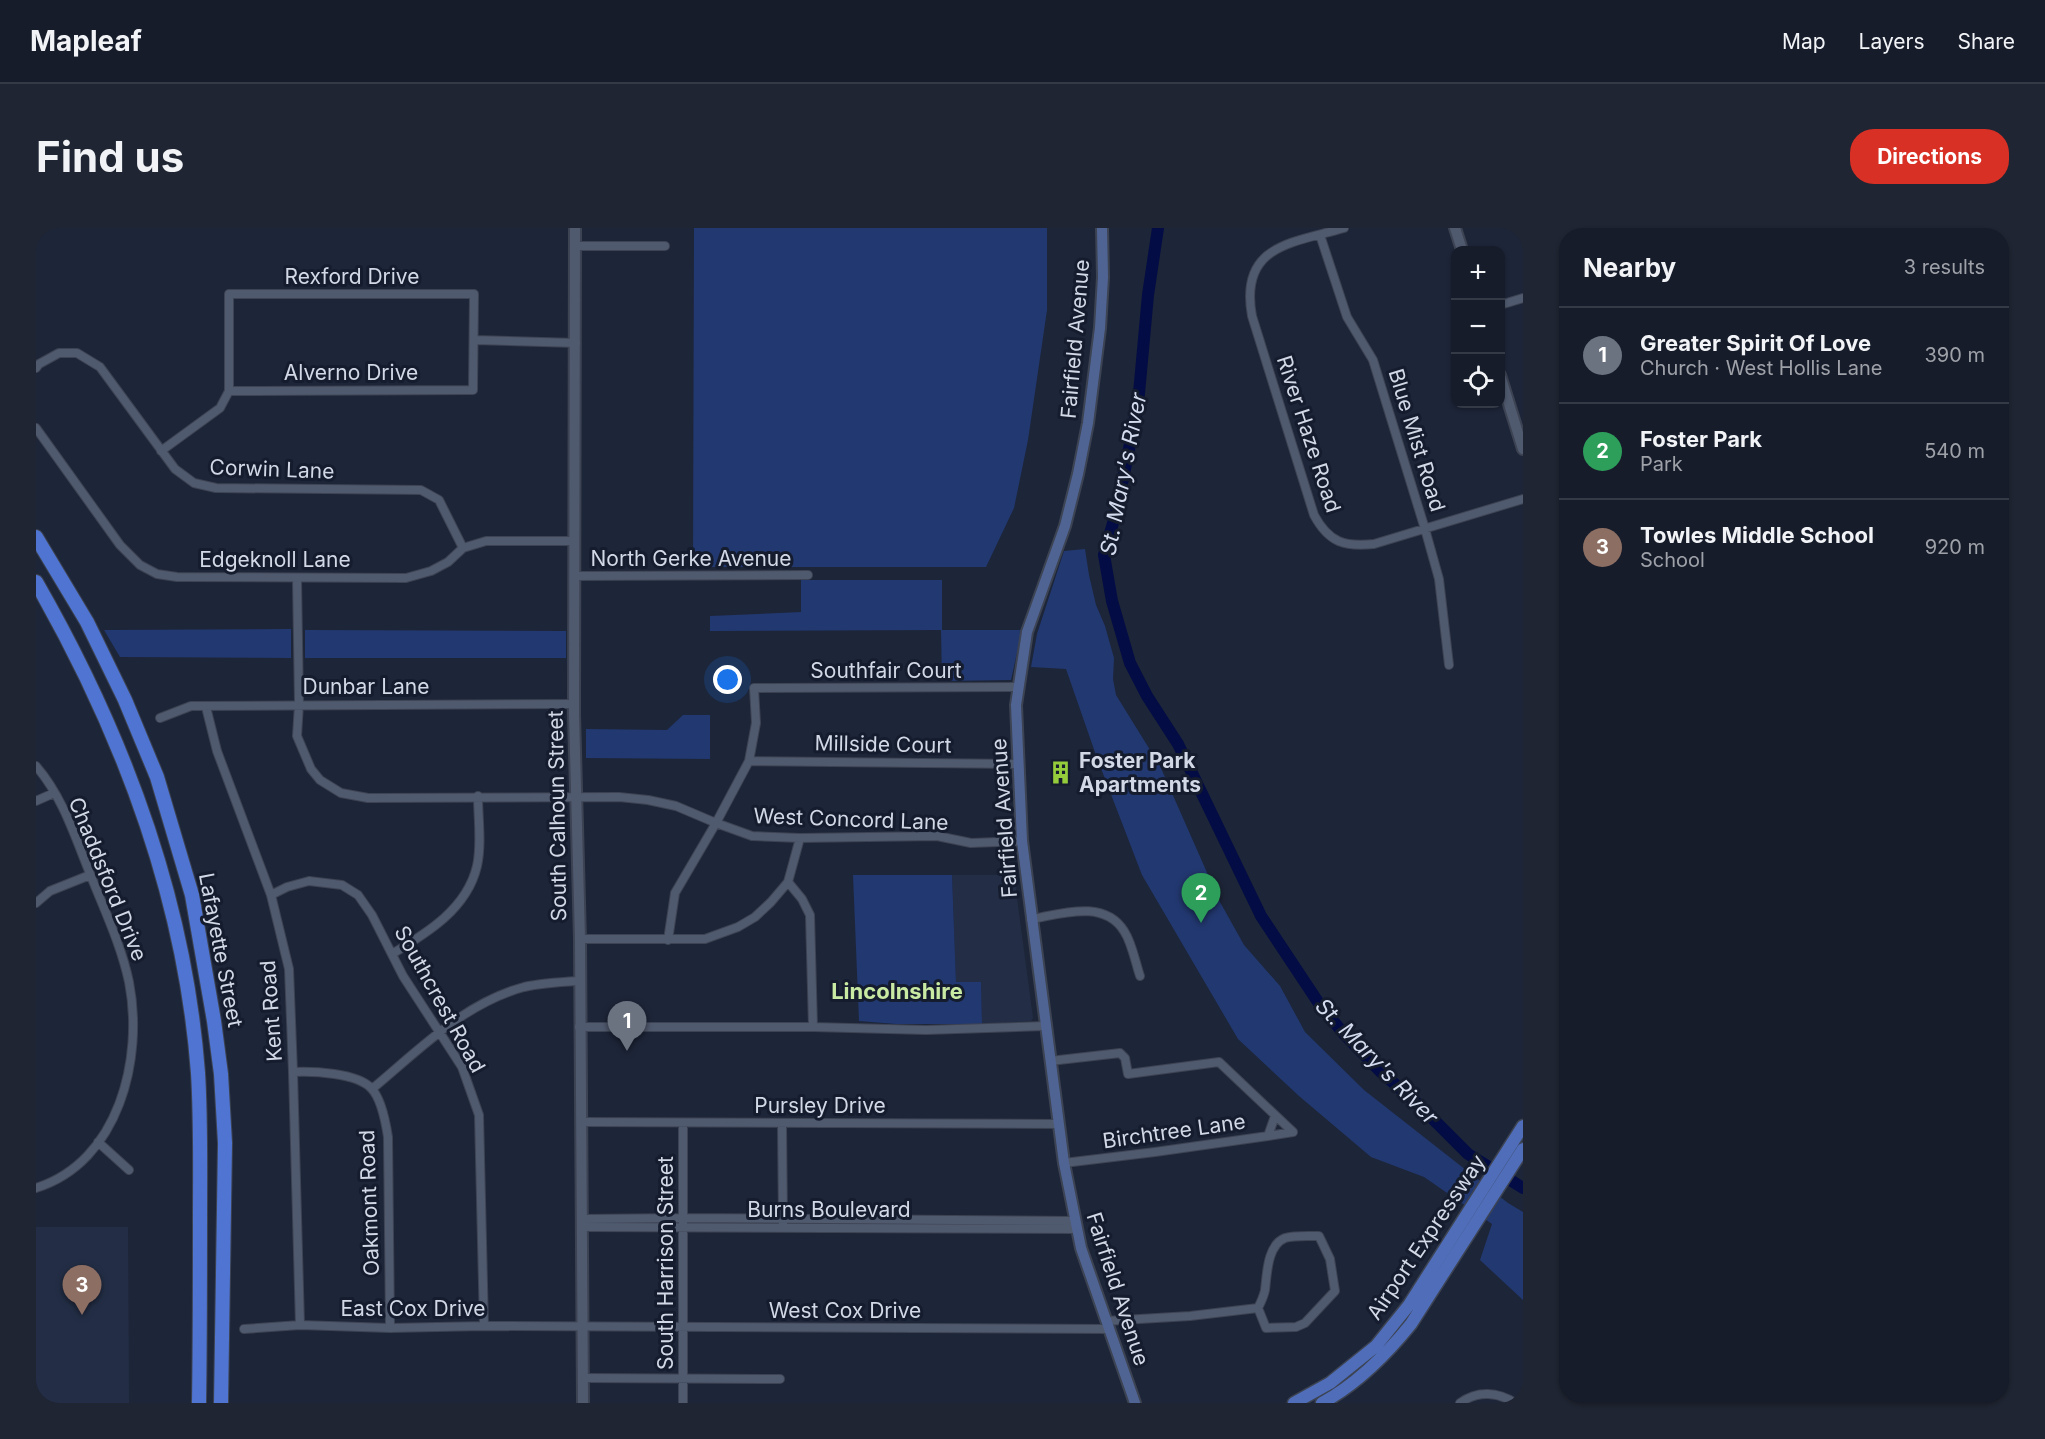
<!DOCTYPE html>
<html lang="en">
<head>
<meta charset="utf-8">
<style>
  :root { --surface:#161c2a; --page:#1f2532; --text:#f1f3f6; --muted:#9ea1a8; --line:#353a47; --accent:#d93025 }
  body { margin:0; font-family:Inter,sans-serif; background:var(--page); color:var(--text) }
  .controls { position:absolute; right:18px; top:18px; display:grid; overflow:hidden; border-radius:12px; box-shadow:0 2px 4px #0004 }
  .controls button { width:54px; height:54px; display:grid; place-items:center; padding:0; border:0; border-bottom:2px solid var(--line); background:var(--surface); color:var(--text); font:30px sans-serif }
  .you { position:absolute; left:692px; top:452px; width:21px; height:21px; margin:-15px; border:4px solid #fff; border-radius:50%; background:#1a73e8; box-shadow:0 0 0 9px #1a73e833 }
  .badge { display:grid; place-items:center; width:39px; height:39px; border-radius:50%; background:var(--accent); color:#fff; font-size:20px; font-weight:700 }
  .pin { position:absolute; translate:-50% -50px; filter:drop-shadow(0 2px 3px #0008) }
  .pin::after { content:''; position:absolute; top:32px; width:21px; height:18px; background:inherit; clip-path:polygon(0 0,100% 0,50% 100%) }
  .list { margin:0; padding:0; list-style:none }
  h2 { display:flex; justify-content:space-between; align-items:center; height:78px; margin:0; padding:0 24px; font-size:26px }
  h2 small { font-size:20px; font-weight:400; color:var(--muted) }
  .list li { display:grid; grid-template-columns:39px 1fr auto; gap:18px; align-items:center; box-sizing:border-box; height:96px; padding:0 24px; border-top:2px solid var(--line) }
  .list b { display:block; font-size:22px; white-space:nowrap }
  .list p { margin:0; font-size:20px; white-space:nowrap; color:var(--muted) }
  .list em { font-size:20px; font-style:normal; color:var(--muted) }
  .icon { flex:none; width:33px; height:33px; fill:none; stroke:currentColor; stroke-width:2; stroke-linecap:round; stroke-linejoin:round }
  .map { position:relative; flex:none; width:1487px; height:1175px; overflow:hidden; border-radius:24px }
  header { display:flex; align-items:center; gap:36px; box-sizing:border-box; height:84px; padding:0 30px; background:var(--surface); border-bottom:2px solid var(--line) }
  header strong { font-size:28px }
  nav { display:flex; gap:33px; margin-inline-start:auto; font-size:21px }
  .intro { display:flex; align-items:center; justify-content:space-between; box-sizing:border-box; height:144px; padding:0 36px }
  h1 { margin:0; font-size:42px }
  .button { padding:15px 27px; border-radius:24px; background:var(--accent); color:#fff; font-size:21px; font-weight:700 }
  main { display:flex; gap:36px; padding:0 36px }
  aside { flex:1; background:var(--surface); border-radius:24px; box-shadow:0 2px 4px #0004 }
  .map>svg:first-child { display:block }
  .built { fill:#232e46 }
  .green { fill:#223870 }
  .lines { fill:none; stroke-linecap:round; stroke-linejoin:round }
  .river { stroke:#030c44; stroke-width:12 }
  .minor-casing { stroke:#3c4352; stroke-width:10 }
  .tertiary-casing { stroke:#3c4352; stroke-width:14 }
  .secondary-casing { stroke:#3c4352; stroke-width:14 }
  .primary-casing { stroke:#3c4352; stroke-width:15 }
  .trunk-casing { stroke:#3c4352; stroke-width:16 }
  .minor { stroke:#505a6f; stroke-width:8 }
  .tertiary { stroke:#505a6f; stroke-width:10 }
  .secondary { stroke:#506494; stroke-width:10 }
  .primary { stroke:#4f6db9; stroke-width:12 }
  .trunk { stroke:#4f74d2; stroke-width:14 }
  .labels { text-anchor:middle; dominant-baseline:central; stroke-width:6; stroke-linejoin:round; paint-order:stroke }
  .street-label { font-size:21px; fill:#d2d8e5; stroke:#141c2e }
  .poi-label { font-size:21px; font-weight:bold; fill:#d2d8e5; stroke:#141c2e; text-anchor:start }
  .water-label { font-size:22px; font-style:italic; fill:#d3dbee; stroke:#141c2e }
  .neighbourhood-label { font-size:22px; font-weight:bold; fill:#c9eaa3; stroke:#141c2e }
</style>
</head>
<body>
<header>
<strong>Mapleaf</strong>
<nav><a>Map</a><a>Layers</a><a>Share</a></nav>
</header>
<div class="intro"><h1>Find us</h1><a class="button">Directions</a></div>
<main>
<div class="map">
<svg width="1487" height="1175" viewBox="0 0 1487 1175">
  <rect width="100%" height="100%" fill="#1d2538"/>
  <path class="built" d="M916,647H981L980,663L997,790L995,793L946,796L945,754H920Z
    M92,999L93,1175H0V999Z"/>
  <path class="green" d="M658,0H1011V82L992,212L978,280L950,339H657Z
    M1049,321L1053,347L1060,377L1069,398L1078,430L1077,451L1080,467L1124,538L1184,674L1208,717L1244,758L1269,804L1328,862L1472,975L1487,984V1072L1444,1032L1456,996L1388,949L1335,929L1263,868L1202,811L1106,647L1061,530L1030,441L995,439L1001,406L1028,323Z
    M765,352H906V402H986L975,452L906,453L905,402L674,403V388L765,384Z
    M255,401V430L84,429L68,402Z
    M269,402L530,403V430H269Z
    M647,487H674V531L550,530V501L631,502Z
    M817,647H916L920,754H945L946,796H860L823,793Z"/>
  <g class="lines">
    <path class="river" d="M1122,0L1112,67L1102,176L1081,281L1068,327L1076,373L1094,435L1111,468L1142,516L1225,688L1284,777L1308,806L1345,844L1384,878L1432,926L1487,960"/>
    <defs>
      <path id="minor" d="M1308,0C1256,15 1203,17 1216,88L1278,287C1293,315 1309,319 1338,316L1487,271
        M1284,7L1311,89L1337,132L1389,301L1403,351L1413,437
        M539,18H629
        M1464,77L1487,70
        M439,112L540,115
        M0,140L3,136L23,125H41L64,139L139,241L158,255L180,260L385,262L403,272L427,320
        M0,200L84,317L104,337L121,346L141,349L370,350L395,343L412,334L427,320L450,313H539
        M125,223L184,180L193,163V66H438L437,162L193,163
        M539,348L772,347
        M261,351L263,476L261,508L275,541L284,552L305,565L332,570L583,569L612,572L640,578L680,595L716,608L764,610L901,608L935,615L986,613
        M170,479L181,523L235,667L253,741L257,844L264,1097
        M124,490L155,478L538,476
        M713,533L981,536
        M0,538C26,568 38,606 53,643C67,679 85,716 93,754C108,830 83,934 0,960
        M0,573L18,565
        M752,654L766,671L774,687L777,799
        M235,667L251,659L273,653L306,657L322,667L336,687L367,748L426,839L443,887L448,1098
        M0,675L14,663L54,647
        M995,691C1025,686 1068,671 1088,703C1096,715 1099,733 1104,748
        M544,711H669L702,699L719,689L735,674L752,654L764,610
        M632,712L639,665L680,595L713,533L720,495L718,460L982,459
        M356,726C391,705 431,681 441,638C446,616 442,590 442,568
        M543,799H777L890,802L1009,798
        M1014,833L1084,825L1089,830L1092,846L1183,834L1257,904
        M257,844C277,843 321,845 335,860C345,870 350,896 352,909L354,1100
        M336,861C383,822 428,775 488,759C506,755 525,754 543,753
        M546,894L1023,896
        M746,895L747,995
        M1232,908L1257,904
        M62,914L93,942
        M1028,935L1119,924L1232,908L1239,888
        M546,991L648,990L1038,993
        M546,999L1040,1001
        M1070,1093L1154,1088L1222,1080C1225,1074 1228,1068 1229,1062C1231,1047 1231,1017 1249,1010C1259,1007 1272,1008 1283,1008L1294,1031L1299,1063L1269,1095L1260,1099L1230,1100L1222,1080
        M208,1101L264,1097L354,1100L448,1098L1072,1101
        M547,1150L744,1151
        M647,1175V896
        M1424,1175C1442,1162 1462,1164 1479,1175"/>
      <path id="tertiary" d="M539,0L538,486L544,711L547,1175
        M1419,0L1426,22
        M1464,147L1487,221"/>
      <path id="secondary" d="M1066,0L1067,49L1064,100L1052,195L1042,246L1029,298L991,404L980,477L986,613L1028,935L1045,1020L1099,1175"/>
      <path id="primary" d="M1258,1175L1294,1155L1340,1118L1373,1077L1487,898
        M1286,1175C1321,1156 1350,1127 1375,1096L1487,921"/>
      <path id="trunk" d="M0,309L51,394L89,472L121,549L156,667L178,793L185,846L189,915L185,1175
        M0,354C86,504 149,671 162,845C165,893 164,941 164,989C164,1051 164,1113 163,1175"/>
    </defs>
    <use href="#minor" class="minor-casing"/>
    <use href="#tertiary" class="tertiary-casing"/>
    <use href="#secondary" class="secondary-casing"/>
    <use href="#primary" class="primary-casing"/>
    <use href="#trunk" class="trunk-casing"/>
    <use href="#minor" class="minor"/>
    <use href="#tertiary" class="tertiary"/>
    <use href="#secondary" class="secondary"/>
    <use href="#primary" class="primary"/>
    <use href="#trunk" class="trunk"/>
  </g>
  <defs>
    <symbol id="building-bare" viewBox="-9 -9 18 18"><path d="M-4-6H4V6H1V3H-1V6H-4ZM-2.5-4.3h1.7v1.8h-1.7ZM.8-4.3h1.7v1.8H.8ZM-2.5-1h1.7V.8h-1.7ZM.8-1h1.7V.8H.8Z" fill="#94cc3c" stroke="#141c2e" stroke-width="2.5" paint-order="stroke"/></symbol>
  </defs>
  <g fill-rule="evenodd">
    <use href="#building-bare" x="1008" y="528" width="33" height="33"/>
  </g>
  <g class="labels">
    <g class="street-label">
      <text x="316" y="48">Rexford Drive</text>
      <text transform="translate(1039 111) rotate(-85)">Fairfield Avenue</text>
      <text x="315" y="144">Alverno Drive</text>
      <text transform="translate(1273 206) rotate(72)">River Haze Road</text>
      <text transform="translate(1381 212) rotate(73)">Blue Mist Road</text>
      <text transform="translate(236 241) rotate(2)">Corwin Lane</text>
      <text x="655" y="330">North Gerke Avenue</text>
      <text x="239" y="331">Edgeknoll Lane</text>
      <text x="850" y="442">Southfair Court</text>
      <text x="330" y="458">Dunbar Lane</text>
      <text transform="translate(847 516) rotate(1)">Millside Court</text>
      <text transform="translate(521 588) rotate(-91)">South Calhoun Street</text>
      <text transform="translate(968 590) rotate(-94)">Fairfield Avenue</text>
      <text transform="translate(815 591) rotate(2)">West Concord Lane</text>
      <text transform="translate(72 651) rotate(68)">Chaddsford Drive</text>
      <text transform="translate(185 722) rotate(79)">Lafayette Street</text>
      <text transform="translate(404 771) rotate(61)">Southcrest Road</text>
      <text transform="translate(235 783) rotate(-94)">Kent Road</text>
      <text x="784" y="877">Pursley Drive</text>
      <text transform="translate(1138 903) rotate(-8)">Birchtree Lane</text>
      <text transform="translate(333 975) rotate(-92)">Oakmont Road</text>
      <text x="793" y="981">Burns Boulevard</text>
      <text transform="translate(1390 1009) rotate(-56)">Airport Expressway</text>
      <text transform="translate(629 1035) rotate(-90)">South Harrison Street</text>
      <text transform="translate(1082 1061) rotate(72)">Fairfield Avenue</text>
      <text x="377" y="1080">East Cox Drive</text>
      <text x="809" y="1082">West Cox Drive</text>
    </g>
    <g class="poi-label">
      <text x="1043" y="532">Foster Park<tspan x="1043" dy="24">Apartments</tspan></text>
    </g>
    <g class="water-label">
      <text transform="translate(1087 246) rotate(-79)">St. Mary's River</text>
      <text transform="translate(1341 833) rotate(46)">St. Mary's River</text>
    </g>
    <g class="neighbourhood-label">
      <text x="861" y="763">Lincolnshire</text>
    </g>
  </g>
</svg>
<div class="controls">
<button>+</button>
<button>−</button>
<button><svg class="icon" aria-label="locate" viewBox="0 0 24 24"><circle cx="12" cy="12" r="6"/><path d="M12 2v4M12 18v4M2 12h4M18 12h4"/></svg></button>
</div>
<div class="you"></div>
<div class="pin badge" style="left:591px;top:823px;background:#6b7280">1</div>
<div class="pin badge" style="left:1165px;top:695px;background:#2e9e5b">2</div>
<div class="pin badge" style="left:46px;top:1087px;background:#8d6e63">3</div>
</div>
<aside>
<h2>Nearby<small>3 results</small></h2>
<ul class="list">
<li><span class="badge" style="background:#6b7280">1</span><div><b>Greater Spirit Of Love</b><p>Church · West Hollis Lane</p></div><em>390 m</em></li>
<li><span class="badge" style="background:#2e9e5b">2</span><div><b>Foster Park</b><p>Park</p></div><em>540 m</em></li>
<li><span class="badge" style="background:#8d6e63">3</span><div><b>Towles Middle School</b><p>School</p></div><em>920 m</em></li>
</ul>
</aside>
</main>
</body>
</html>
